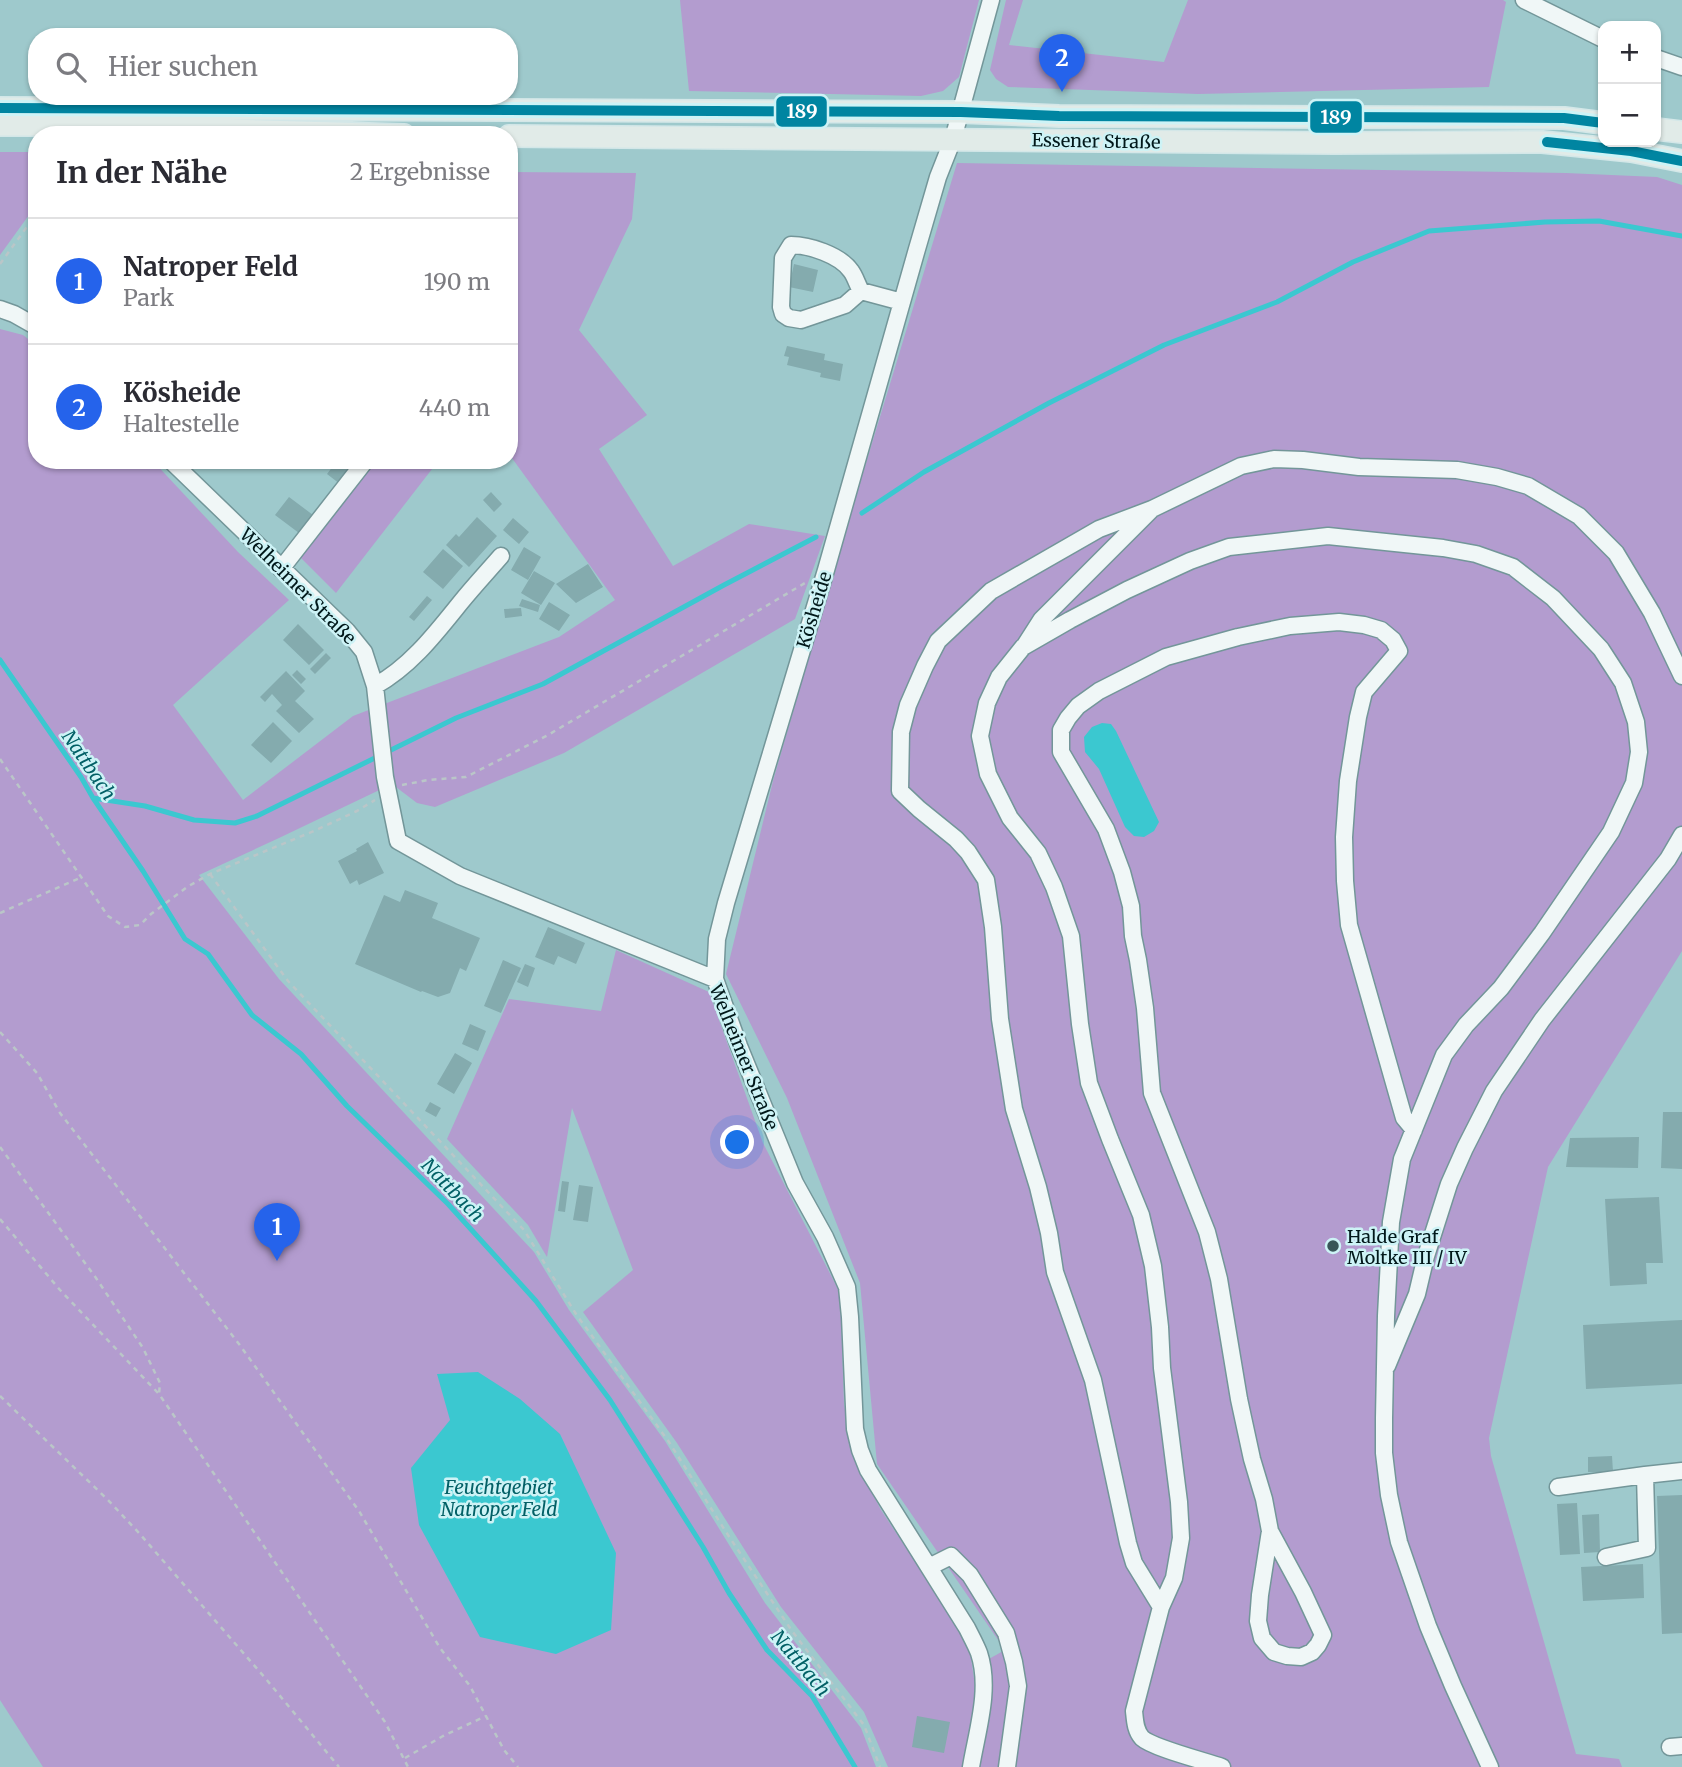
<!DOCTYPE html>
<html lang="de">
<head>
<meta charset="utf-8">
<style>
  :root { --surface:#fff; --page:#f2f2f3; --text:#2b2b33; --muted:#7c7c81; --line:#e1e1e2; --accent:#2563eb }
  body { margin:0; font-family:Merriweather,serif; background:var(--page); color:var(--text) }
  .controls { position:absolute; right:21px; top:21px; display:grid; overflow:hidden; border-radius:14px; box-shadow:0 2px 5px #0004 }
  .controls button { width:63px; height:63px; display:grid; place-items:center; padding:0; border:0; border-bottom:2px solid var(--line); background:var(--surface); color:var(--text); font:35px sans-serif }
  .you { position:absolute; left:738px; top:1143px; width:24px; height:24px; margin:-18px; border:5px solid #fff; border-radius:50%; background:#1a73e8; box-shadow:0 0 0 10px #1a73e833 }
  .badge { display:grid; place-items:center; width:46px; height:46px; border-radius:50%; background:var(--accent); color:#fff; font-size:23px; font-weight:700 }
  .pin { position:absolute; translate:-50% -58px; filter:drop-shadow(0 2px 4px #0008) }
  .pin::after { content:''; position:absolute; top:37px; width:24px; height:21px; background:inherit; clip-path:polygon(0 0,100% 0,50% 100%) }
  .list { margin:0; padding:0; list-style:none }
  h2 { display:flex; justify-content:space-between; align-items:center; height:91px; margin:0; padding:0 28px; font-size:30px }
  h2 small { font-size:23px; font-weight:400; color:var(--muted) }
  .list li { display:grid; grid-template-columns:46px 1fr auto; gap:21px; align-items:center; box-sizing:border-box; height:126px; padding:0 28px; border-top:2px solid var(--line) }
  .list b { display:block; font-size:26px; white-space:nowrap }
  .list p { margin:0; font-size:23px; white-space:nowrap; color:var(--muted) }
  .list em { font-size:23px; font-style:normal; color:var(--muted) }
  .icon { flex:none; width:38px; height:38px; fill:none; stroke:currentColor; stroke-width:2; stroke-linecap:round; stroke-linejoin:round }
  .map { position:relative; flex:none; width:1682px; height:1767px; overflow:hidden }
  .search { position:absolute; background:var(--surface); box-shadow:0 2px 5px #0004; left:28px; top:28px; width:490px; height:77px; display:flex; align-items:center; gap:18px; box-sizing:border-box; padding:0 24px; border-radius:28px; color:var(--muted); font-size:26px }
  .panel { position:absolute; background:var(--surface); box-shadow:0 2px 5px #0004; left:28px; top:126px; width:490px; height:343px; border-radius:28px }
  .map>svg:first-child { display:block }
  .green { fill:#b39ccf }
  .water { fill:#3bc8d0 }
  .lines { fill:none; stroke-linecap:round; stroke-linejoin:round }
  .stream { stroke:#3bc8d0; stroke-width:5 }
  .building { fill:#84abae }
  .minor-casing { stroke:#739699; stroke-width:19 }
  .major-casing { stroke:#d3e7e8; stroke-width:24 }
  .path { stroke:#bac6c8; stroke-width:2.5; stroke-dasharray:5 5; stroke-linecap:butt }
  .minor { stroke:#f0f7f7; stroke-width:16 }
  .major { stroke:#e1ebe8; stroke-width:21 }
  .bus-1-casing { stroke:#cdf3f6; stroke-width:16 }
  .bus-1 { stroke:#0085a1; stroke-width:10 }
  .poi-dot { fill:#385658; stroke:#cdf3f6; stroke-width:2.5 }
  .labels { text-anchor:middle; dominant-baseline:central; stroke-width:5; stroke-linejoin:round; paint-order:stroke }
  .street-label { font-size:18px; fill:#01181a; stroke:#cdf3f6 }
  .poi-label { font-size:18px; fill:#01181a; stroke:#cdf3f6; text-anchor:start }
  .water-label { font-size:19px; font-style:italic; fill:#026066; stroke:#cdf3f6 }
  .line-badge { stroke:#cdf3f6; stroke-width:2.5 }
  .badge-label { font-size:19px; text-anchor:middle; font-weight:bold; fill:#fff }
</style>
</head>
<body>
<div class="map">
<svg width="1682" height="1767" viewBox="0 0 1682 1767">
  <rect width="100%" height="100%" fill="#9ec9cc"/>
  <path class="green" d="M680,0H979L959,77L943,91L921,96L689,91Z
    M1006,0H1023L1009,45L1164,62L1188,0H1503L1506,2L1489,87L1198,94L1008,87L996,79L990,70Z
    M0,152H37V204L0,255Z
    M957,163L1566,173L1657,177L1682,185V951L1548,1167L1489,1438L1491,1456L1576,1754L1619,1759L1622,1767H980L991,1683L987,1660L1005,1650L877,1464L860,1283L787,1098L726,974L773,781L843,539Z
    M509,172L636,173L632,219L579,330L647,415L599,449L673,566L749,524L825,536L795,619L564,753L435,807L417,803L392,784L279,838L199,875L279,979L534,1252L569,1310L665,1441L765,1603L861,1728L876,1767H43L0,1700V329L23,335L37,346V460H152L238,552L289,600L173,705L243,800L353,716L559,637L615,600L509,454V422L518,414L509,403Z
    M360,460H439L336,593L291,548Z
    M616,950L709,992L763,1143L840,1293L844,1404L853,1456L881,1510L957,1625L970,1652L976,1692L963,1767H888L864,1712L781,1607L677,1443L583,1312L633,1270L572,1108L547,1257L528,1225L447,1139L509,999L601,1011Z"/>
  <path class="water" d="M1102,723L1111,724L1116,731L1159,822L1154,831L1144,837L1134,836L1125,827L1099,769L1085,752L1084,737L1092,727Z
    M478,1372L520,1399L560,1434L616,1553L611,1630L556,1654L480,1637L419,1525L411,1468L450,1420L437,1374Z"/>
  <g class="lines">
    <path class="stream" d="M862,513L924,472L1049,403L1164,345L1277,302L1353,262L1429,231L1545,222L1599,221L1682,236
      M0,660L81,777L93,798L143,871L185,939L208,954L252,1015L301,1054L347,1106L448,1204L536,1301L610,1400L703,1547L729,1593L767,1650L812,1696L855,1767
      M93,798L145,806L194,820L235,823L257,816L456,718L543,684L724,585L816,537"/>
  </g>
  <path class="building" d="M794,264L818,270L813,292L789,287Z
    M787,346L825,354L824,360L843,364L840,381L820,377L821,373L787,365L789,357L784,356Z
    M336,462L349,471L340,484L327,474Z
    M491,492L502,504L494,512L483,500Z
    M289,497L313,515L299,533L275,515Z
    M477,517L497,536L469,567L446,545L456,534L459,537Z
    M513,518L529,532L519,544L503,530Z
    M524,547L541,557L528,580L511,570Z
    M443,549L463,566L443,589L423,572Z
    M588,564L603,587L576,603L556,584Z
    M534,571L555,583L541,605L521,593Z
    M427,596L432,600L414,621L409,617Z
    M522,599L540,605L538,612L519,606Z
    M549,602L570,615L559,631L539,619Z
    M521,608L522,616L505,618L504,609Z
    M298,624L324,650L309,665L283,640Z
    M326,653L331,658L315,674L310,669Z
    M297,670L306,679L301,684L292,675Z
    M286,671L305,691L295,701L314,719L299,733L276,711L282,705L272,694L265,702L260,697Z
    M273,722L292,741L271,763L251,745Z
    M368,842L384,873L359,885L357,880L350,884L338,861L357,851L356,849Z
    M405,890L438,903L432,918L480,938L466,971L460,968L450,993L438,997L422,991L421,992L355,964L384,895L400,902Z
    M548,927L585,943L576,964L558,956L554,965L535,957Z
    M503,960L521,968L501,1013L484,1006Z
    M525,964L535,968L528,987L517,982Z
    M470,1024L486,1031L478,1051L462,1044Z
    M455,1053L472,1063L454,1094L437,1084Z
    M430,1102L441,1108L436,1117L425,1111Z
    M1663,1112H1682V1169L1661,1168Z
    M1639,1137L1638,1168L1566,1167L1570,1138Z
    M562,1181L569,1182L565,1212L558,1211Z
    M579,1185L593,1187L588,1222L573,1220Z
    M1659,1197L1663,1263H1646L1647,1284L1610,1286L1605,1199Z
    M1682,1320V1384L1586,1389L1583,1325Z
    M1612,1456L1613,1472H1588V1457Z
    M1682,1495V1633L1662,1634L1657,1496Z
    M1577,1503L1580,1554L1560,1555L1557,1504Z
    M1599,1514L1600,1552L1584,1553L1582,1515Z
    M1643,1564L1644,1598L1583,1601L1581,1567Z
    M917,1716L950,1722L944,1753L912,1747Z"/>
  <g class="lines">
    <defs>
      <path id="minor" d="M1524,0L1603,39
        M1656,58L1682,67
        M861,291L845,305L801,320L789,318L783,314L781,307L783,258L791,245C809,245 840,255 851,271C855,276 857,284 861,291L902,302
        M0,309L14,314L37,327
        M170,460L347,631L364,652L375,686L385,777L398,841L460,876L715,979
        M1152,509L1099,529L991,591L938,641L925,666L908,705L901,732L900,791L919,809L956,839L968,852L986,880L993,927L1000,1019L1014,1109L1038,1187L1049,1233L1055,1272L1093,1380L1128,1543L1134,1563L1161,1607
        M281,569L366,460
        M1025,645L1041,620L1152,509L1241,466L1274,459L1303,460L1359,467L1457,470L1497,477L1528,486L1579,516L1616,553L1652,613L1682,676
        M375,686C411,666 436,633 461,602C474,586 488,571 501,556
        M1387,1366L1417,1294L1426,1256L1449,1184L1465,1148L1494,1091L1542,1020L1668,859L1682,835
        M1558,1487L1645,1475
        M1270,1531L1303,1592L1323,1635L1318,1645L1312,1652L1301,1657L1287,1656L1274,1652L1262,1638L1258,1621L1260,1595L1270,1531L1264,1499L1252,1459L1239,1399L1219,1279L1207,1232L1152,1093L1145,1008L1138,960L1133,936L1131,906L1122,872L1106,829L1061,752V730L1068,718L1078,706L1099,691L1166,657L1238,637L1290,626L1339,622L1364,625L1381,630L1393,640L1399,651L1364,692L1358,717L1348,781L1344,837L1345,881L1349,925L1404,1118L1414,1130
        M1606,1557L1647,1548L1645,1475L1682,1471
        M929,1567L951,1556L970,1575L1006,1633L1014,1662L1018,1686L1007,1767
        M1670,1747L1682,1746
        M971,1767C977,1731 991,1689 979,1653C976,1645 971,1636 967,1628L868,1470L860,1450L855,1429L850,1317L847,1287L825,1237L795,1183L739,1046L715,979L717,939L726,903L826,570L917,249L938,177L953,139L991,0
        M1222,1767C1205,1761 1153,1748 1142,1738C1135,1730 1135,1720 1134,1711L1161,1607L1174,1578L1181,1538L1179,1502L1162,1368L1160,1327L1153,1266L1141,1215L1110,1139L1089,1083L1080,1024L1071,936L1054,887L1038,853L1010,818L988,774L980,736L987,703L999,677L1023,647L1070,620L1127,590L1190,561L1229,547L1328,536L1443,548L1476,554L1513,567L1553,598L1601,649L1623,683L1636,722L1639,752L1634,783L1611,832L1542,933L1501,988L1466,1025L1444,1055L1402,1159L1391,1222L1386,1316L1384,1418V1453L1389,1495L1399,1542L1428,1626L1453,1686L1490,1767"/>
      <path id="major" d="M0,108L961,112L1059,116L1564,118L1603,123
        M0,125H54L404,135
        M1656,129L1682,132
        M509,136L1335,143L1542,142L1631,151L1682,161"/>
    </defs>
    <use href="#minor" class="minor-casing"/>
    <use href="#major" class="major-casing"/>
    <path class="path" d="M0,264L37,213
      M0,759L108,916L125,927L140,925L151,914L187,887L210,874L314,831L357,811L375,800
      M402,785L428,780L466,777L548,735L805,583
      M210,874L288,981L524,1230L576,1314L669,1442L726,1532L792,1631L864,1725L880,1767
      M0,913L82,877
      M0,1032L37,1073L60,1113L239,1344L359,1511L440,1648L470,1686L504,1750L518,1767
      M0,1147L96,1278L143,1348L160,1383L159,1394
      M0,1219L60,1290L159,1394L385,1722L408,1767
      M0,1396L108,1500L139,1533L266,1679L339,1767
      M405,1758L443,1736L486,1716"/>
    <use href="#minor" class="minor"/>
    <use href="#major" class="major"/>
    <defs>
      <path id="bus-1" d="M0,108L961,112L1059,116L1564,118L1603,123
        M1547,142L1631,151L1682,161"/>
    </defs>
    <use href="#bus-1" class="bus-1-casing"/>
    <use href="#bus-1" class="bus-1"/>
  </g>
  <circle class="poi-dot" cx="1333" cy="1246" r="7"/>
  <g class="labels">
    <g class="street-label">
      <text transform="translate(1096 141) rotate(1)">Essener Straße</text>
      <text transform="translate(298 586) rotate(45)">Welheimer Straße</text>
      <text transform="translate(814 610) rotate(-73)">Kösheide</text>
      <text transform="translate(744 1057) rotate(68)">Welheimer Straße</text>
    </g>
    <g class="poi-label">
      <text x="1347" y="1236">Halde Graf<tspan x="1347" dy="21">Moltke III / IV</tspan></text>
    </g>
    <g class="water-label">
      <text transform="translate(89 765) rotate(56)">Nattbach</text>
      <text transform="translate(453 1190) rotate(46)">Nattbach</text>
      <text x="499" y="1487">Feuchtgebiet<tspan x="499" dy="22">Natroper Feld</tspan></text>
      <text transform="translate(801 1663) rotate(50)">Nattbach</text>
    </g>
  </g>
  <g class="line-badge">
    <rect x="775" y="95" width="53" height="33" rx="7" fill="#0085a1"/>
    <rect x="1309" y="100" width="54" height="34" rx="7" fill="#0085a1"/>
  </g>
  <g class="badge-label">
    <text x="802" y="118">189</text>
    <text x="1336" y="124">189</text>
  </g>
</svg>
<div class="controls">
<button>+</button>
<button>−</button>
</div>
<div class="you"></div>
<div class="pin badge" style="left:277px;top:1261px">1</div>
<div class="pin badge" style="left:1062px;top:92px">2</div>
<div class="search"><svg class="icon" aria-label="search" viewBox="0 0 24 24"><circle cx="10" cy="10" r="6"/><path d="M15 15l6 6"/></svg>Hier suchen</div>
<section class="panel">
<h2>In der Nähe<small>2 Ergebnisse</small></h2>
<ul class="list">
<li><span class="badge">1</span><div><b>Natroper Feld</b><p>Park</p></div><em>190 m</em></li>
<li><span class="badge">2</span><div><b>Kösheide</b><p>Haltestelle</p></div><em>440 m</em></li>
</ul>
</section>
</div>
</body>
</html>
